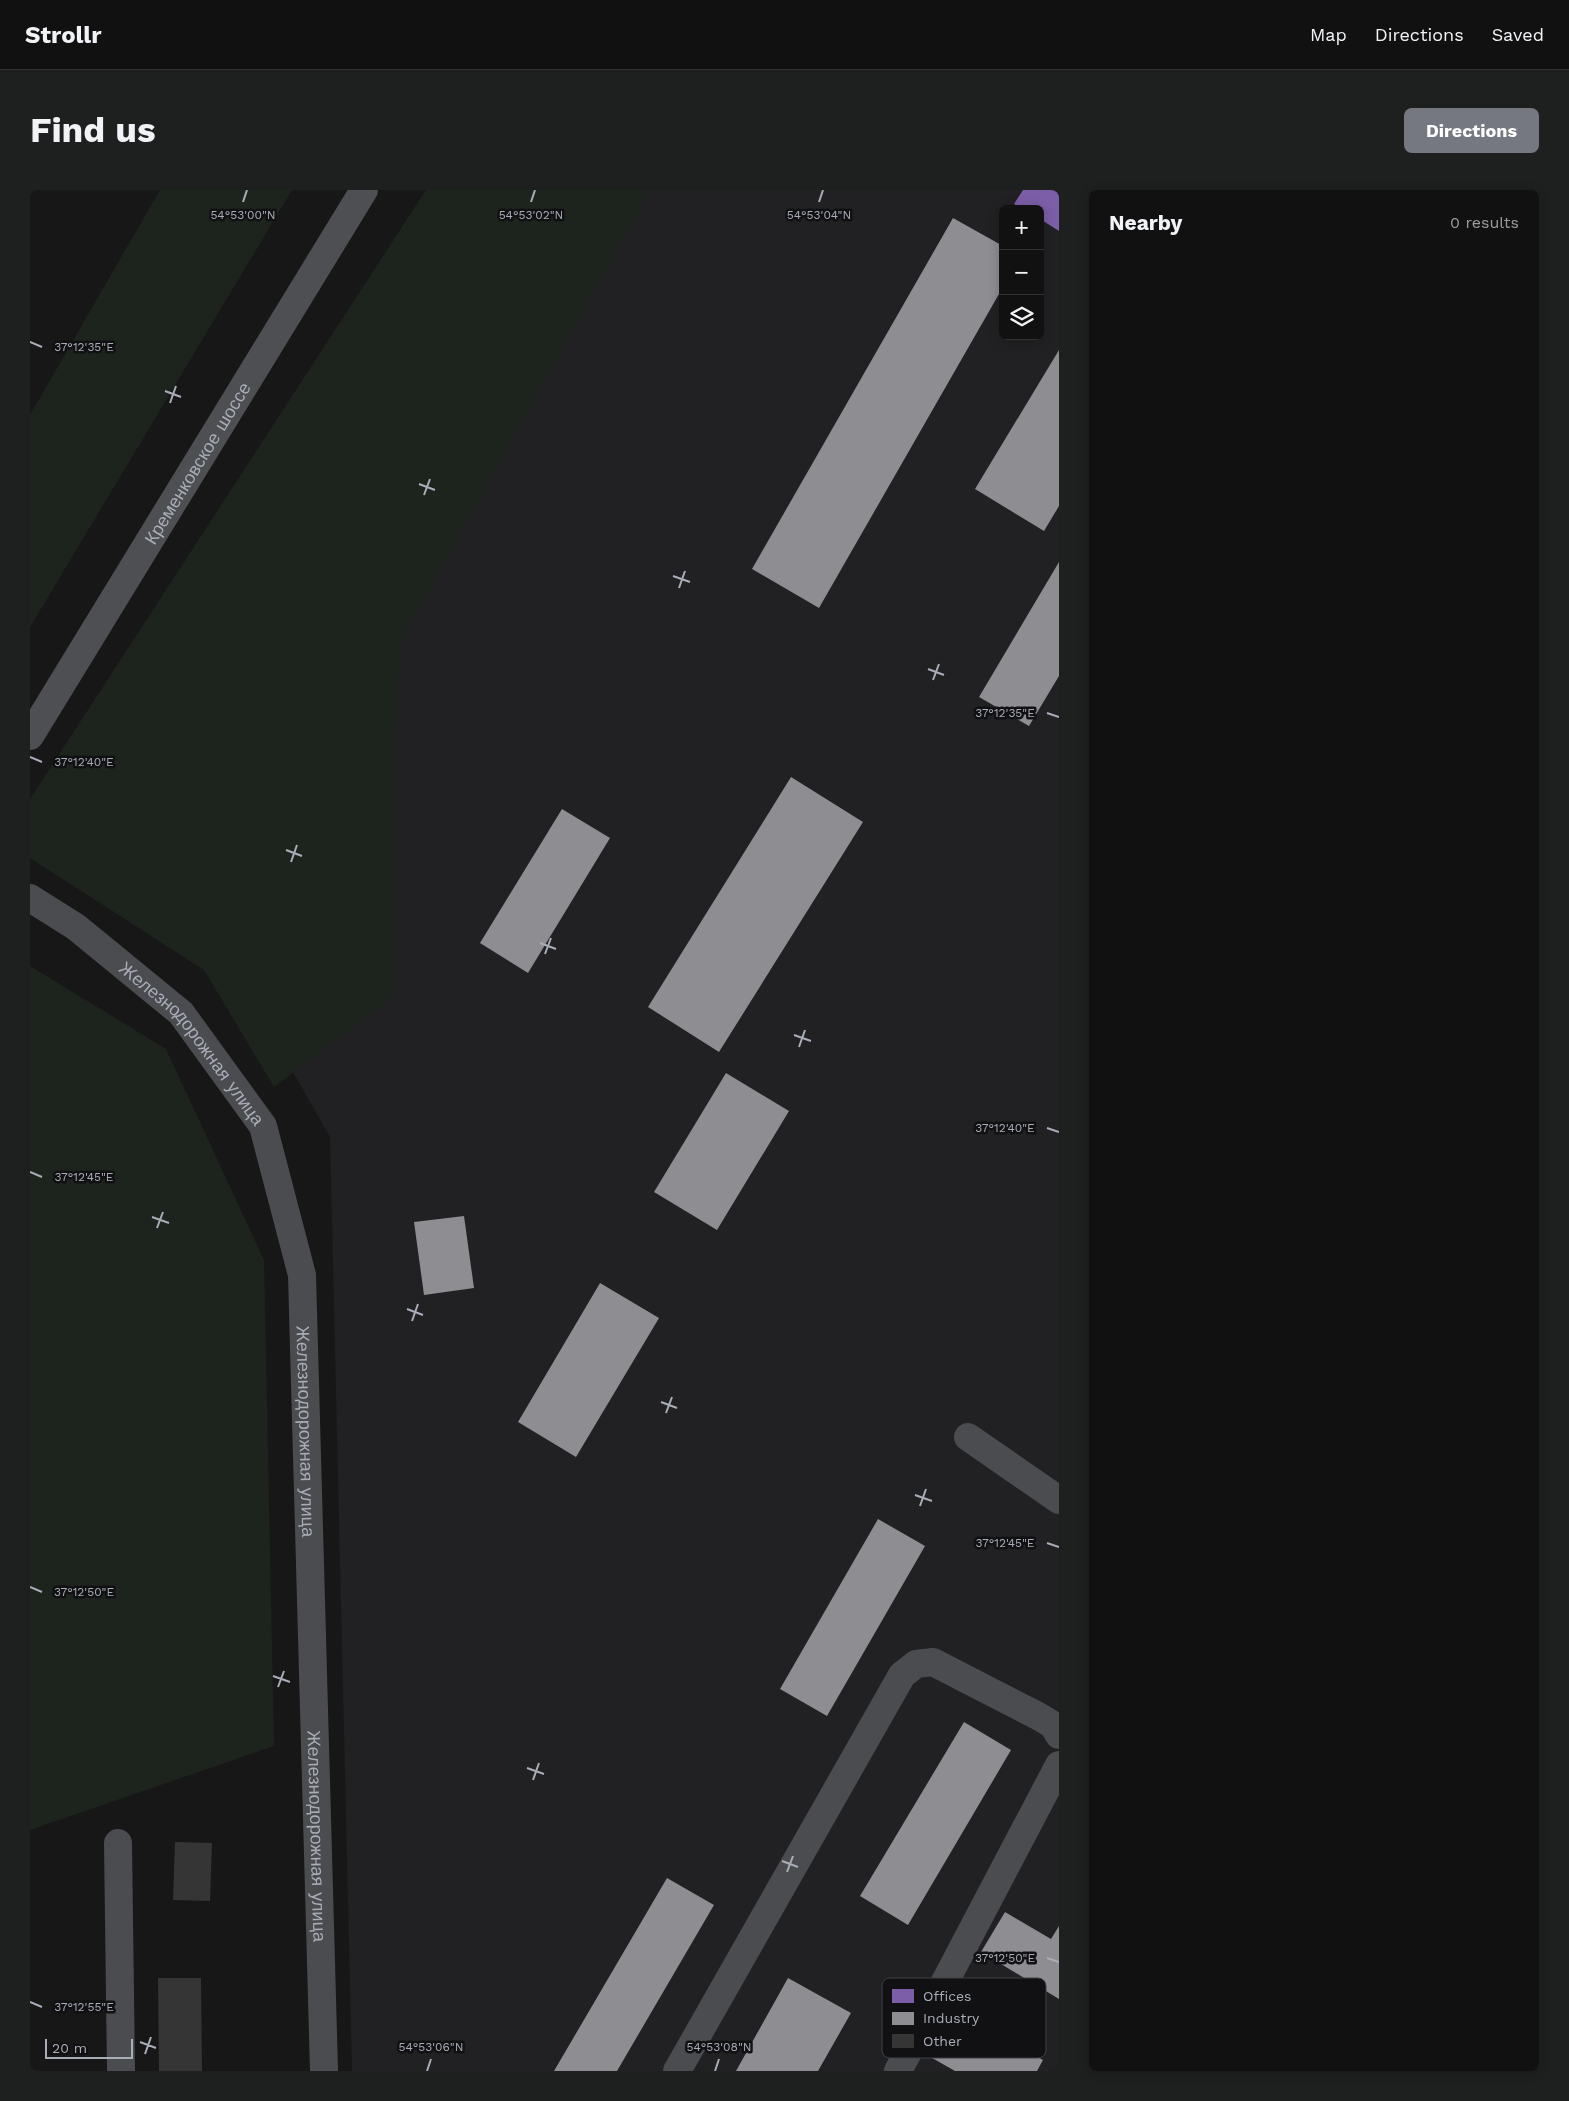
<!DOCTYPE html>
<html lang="en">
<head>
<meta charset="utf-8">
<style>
  :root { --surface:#111; --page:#1e1f1f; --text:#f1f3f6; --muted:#9c9d9f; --line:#303131; --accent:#757880 }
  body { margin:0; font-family:"Work Sans",sans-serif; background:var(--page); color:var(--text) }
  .controls { position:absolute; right:15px; top:15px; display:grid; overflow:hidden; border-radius:8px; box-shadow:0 2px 12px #0003 }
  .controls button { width:45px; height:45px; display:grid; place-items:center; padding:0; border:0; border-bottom:1px solid var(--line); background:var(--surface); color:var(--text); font:25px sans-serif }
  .scale { position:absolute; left:15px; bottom:12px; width:88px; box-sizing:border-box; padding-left:5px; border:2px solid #a8adb8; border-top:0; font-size:14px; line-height:18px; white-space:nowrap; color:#a8adb8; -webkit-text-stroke:4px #111113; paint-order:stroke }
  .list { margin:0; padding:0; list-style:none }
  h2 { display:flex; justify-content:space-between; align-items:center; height:65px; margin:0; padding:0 20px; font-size:21px }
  h2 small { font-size:16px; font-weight:400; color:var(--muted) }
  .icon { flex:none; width:28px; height:28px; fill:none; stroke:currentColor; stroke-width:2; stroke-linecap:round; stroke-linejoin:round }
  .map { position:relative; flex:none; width:1029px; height:1881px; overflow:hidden; border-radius:8px }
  header { display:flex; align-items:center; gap:30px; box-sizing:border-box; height:70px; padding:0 25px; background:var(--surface); border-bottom:1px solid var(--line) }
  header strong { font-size:24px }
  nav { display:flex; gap:28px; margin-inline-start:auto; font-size:18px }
  .intro { display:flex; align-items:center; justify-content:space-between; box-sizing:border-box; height:120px; padding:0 30px }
  h1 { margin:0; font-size:35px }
  .button { padding:12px 22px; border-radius:8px; background:var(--accent); color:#fff; font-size:18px; font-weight:700 }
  main { display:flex; gap:30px; padding:0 30px }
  aside { flex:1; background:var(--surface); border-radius:8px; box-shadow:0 2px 12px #0003 }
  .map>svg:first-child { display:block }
  .built { fill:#212123; fill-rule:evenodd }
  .green { fill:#1d241e }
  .offices { fill:#7b5ea7 }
  .industry { fill:#8d8d92 }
  .building { fill:#353536 }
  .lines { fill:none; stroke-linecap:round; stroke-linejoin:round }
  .minor { stroke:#4b4c50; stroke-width:28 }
  .major { stroke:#4d4f52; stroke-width:28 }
  .ticks { fill:none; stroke:#a8adb8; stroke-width:2 }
  .labels { text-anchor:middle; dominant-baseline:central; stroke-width:5; stroke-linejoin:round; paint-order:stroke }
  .street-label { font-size:18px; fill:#a8adb8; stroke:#111113 }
  .key { fill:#111113; stroke:#3e4045; stroke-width:1 }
  .key-label { font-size:14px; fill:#a8adb8 }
  .ticks-label { font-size:12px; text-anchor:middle; fill:#a8adb8; stroke:#111113; stroke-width:5; stroke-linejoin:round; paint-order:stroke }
</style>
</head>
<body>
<header>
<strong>Strollr</strong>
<nav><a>Map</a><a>Directions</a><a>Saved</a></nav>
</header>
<div class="intro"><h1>Find us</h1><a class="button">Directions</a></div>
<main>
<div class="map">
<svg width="1029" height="1881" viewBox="0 0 1029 1881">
  <rect width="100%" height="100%" fill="#171717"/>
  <path class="built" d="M601,0H1029V1881H322L300,947L152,687ZM973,19H1010V146H973Z"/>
  <path class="green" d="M130,0H262L0,437V225Z
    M396,0H620L368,456L363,806L244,897L174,780L0,668V609Z
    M0,776L136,859L234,1070L244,1556L0,1640Z"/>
  <path class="offices" d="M993,0H1029V41L1010,29V19H993L984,14Z"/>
  <path class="industry" d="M923,28L973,56V97L789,418L722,379Z
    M1029,160V316L1014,341L945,299Z
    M1029,372V486L999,536L949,507Z
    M761,587L833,632L689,862L618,817Z
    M532,619L580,648L498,783L450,753Z
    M696,883L759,921L687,1040L624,1002Z
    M434,1026L444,1098L394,1105L384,1032Z
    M570,1093L629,1128L546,1267L488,1232Z
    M848,1329L895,1356L797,1526L750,1499Z
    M934,1532L981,1560L878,1735L830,1706Z
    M637,1688L684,1715L587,1881H524Z
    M975,1722L1021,1749L1029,1736V1809L951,1762Z
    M758,1788L821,1823L788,1881H706Z
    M921,1818L1013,1870L1007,1881H925L895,1864Z"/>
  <path class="building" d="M145,1652L182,1653L180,1711L143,1710Z
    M128,1788H171L172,1881H129Z"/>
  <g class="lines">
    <g class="minor">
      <path id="s1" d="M0,708L46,737L151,823L233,936L272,1085L294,1881"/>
      <path d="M938,1247L1029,1310"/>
      <path d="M88,1653L91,1881"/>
      <path d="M647,1881L872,1485L886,1474L903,1472L1008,1526L1023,1535L1029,1545"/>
      <path d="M868,1881L1029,1575"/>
    </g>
    <path class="major" id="s2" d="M0,546L334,0"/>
  </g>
  <path class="ticks" d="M213,12L217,0M501,12L505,0M789,12L793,0M0,152L12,157M135,201L151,207M140,213L146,196M389,294L405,300M394,305L400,289M643,386L660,392M649,398L655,381M898,479L914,485M903,490L909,474M1017,523L1029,527M0,567L12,572M256,660L272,666M261,672L267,655M510,753L526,759M515,764L521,748M764,845L781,851M769,857L775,840M1017,938L1029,942M0,982L12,987M122,1027L139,1033M127,1038L133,1022M377,1119L393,1125M382,1131L388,1114M631,1212L647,1218M636,1223L642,1207M885,1305L902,1311M890,1316L896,1299M1017,1353L1029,1357M0,1397L12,1402M243,1486L260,1492M248,1497L254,1481M497,1578L514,1584M503,1590L509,1573M752,1671L768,1677M757,1682L763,1666M1017,1768L1029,1772M0,1812L12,1817M110,1852L126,1858M115,1864L121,1847M397,1881L401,1869M685,1881L689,1869"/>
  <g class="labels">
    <g class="street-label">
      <text stroke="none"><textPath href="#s2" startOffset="320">Кременковское шоссе</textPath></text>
      <text stroke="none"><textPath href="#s1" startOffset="220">Железнодорожная улица</textPath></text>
      <text stroke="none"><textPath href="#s1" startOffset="640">Железнодорожная улица</textPath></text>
      <text stroke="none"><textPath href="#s1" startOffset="1045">Железнодорожная улица</textPath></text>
    </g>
  </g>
  <rect x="852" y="1788" width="164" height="80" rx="8" class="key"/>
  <rect x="862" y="1799" width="22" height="14" fill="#7b5ea7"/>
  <rect x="862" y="1822" width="22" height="13" fill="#8d8d92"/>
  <rect x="862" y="1844" width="22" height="14" fill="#353536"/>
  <g class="key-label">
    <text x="893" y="1811">Offices</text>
    <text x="893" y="1833">Industry</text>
    <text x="893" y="1856">Other</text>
  </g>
  <g class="ticks-label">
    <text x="213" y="29">54°53'00"N</text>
    <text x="789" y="29">54°53'04"N</text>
    <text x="501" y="29">54°53'02"N</text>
    <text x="54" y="161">37°12'35"E</text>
    <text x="975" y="527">37°12'35"E</text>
    <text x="54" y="576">37°12'40"E</text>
    <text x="975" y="942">37°12'40"E</text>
    <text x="54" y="991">37°12'45"E</text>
    <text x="975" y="1357">37°12'45"E</text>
    <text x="54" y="1406">37°12'50"E</text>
    <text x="975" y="1772">37°12'50"E</text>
    <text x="54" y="1821">37°12'55"E</text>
    <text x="401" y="1861">54°53'06"N</text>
    <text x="689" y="1861">54°53'08"N</text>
  </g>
</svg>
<div class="controls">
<button>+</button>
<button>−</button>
<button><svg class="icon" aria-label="layers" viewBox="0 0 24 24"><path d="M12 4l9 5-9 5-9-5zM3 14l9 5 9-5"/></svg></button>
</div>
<div class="scale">20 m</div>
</div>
<aside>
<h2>Nearby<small>0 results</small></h2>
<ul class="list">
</ul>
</aside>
</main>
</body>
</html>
